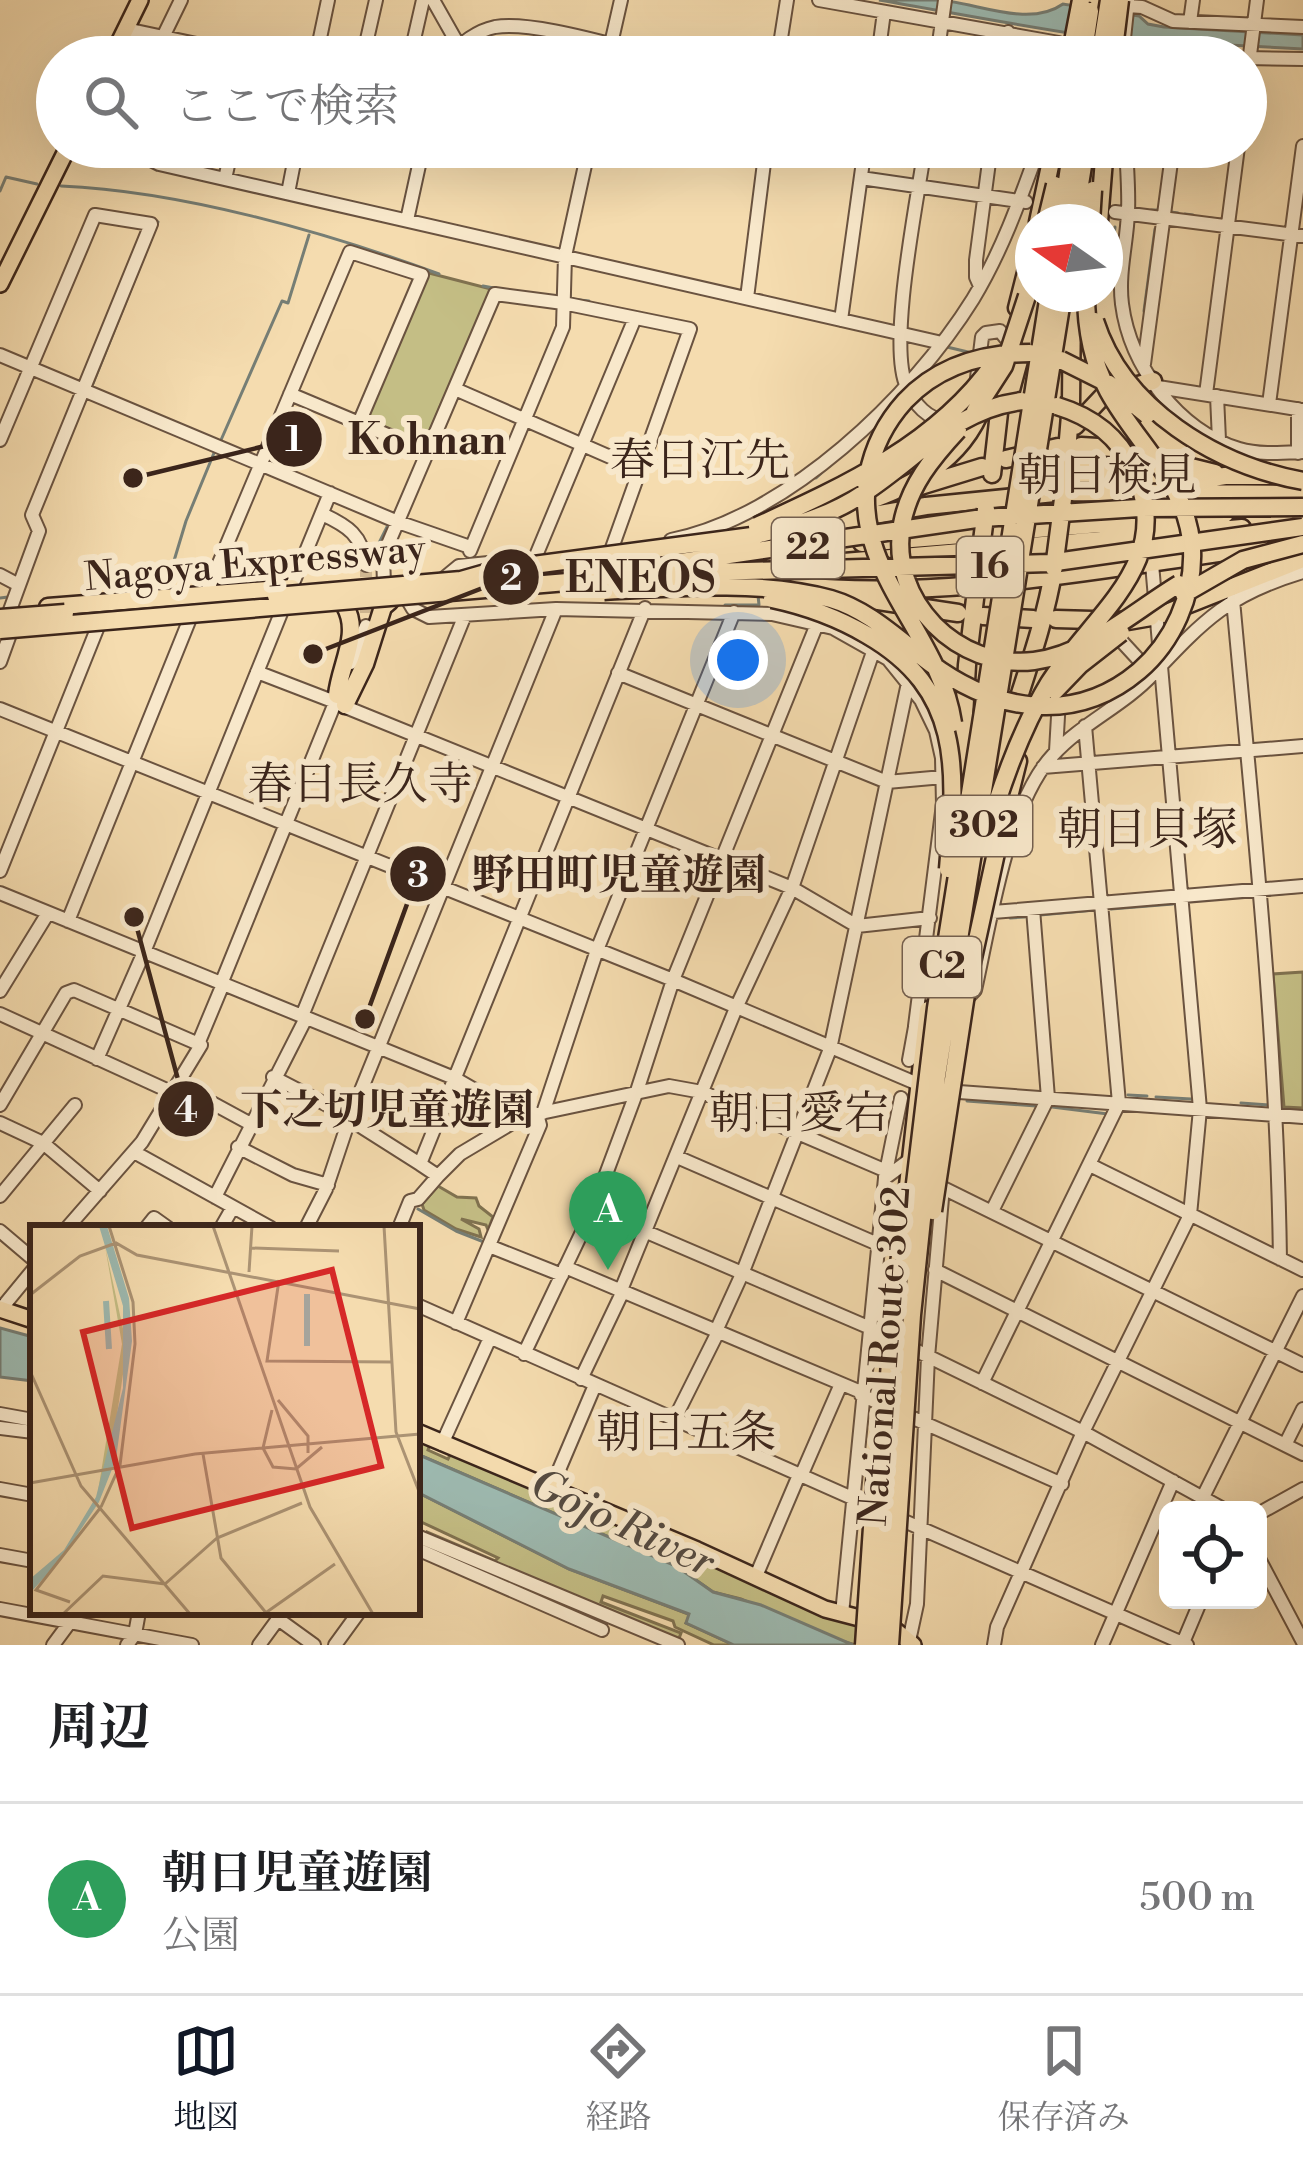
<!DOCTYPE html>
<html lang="ja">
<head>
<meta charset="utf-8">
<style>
  :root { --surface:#fff; --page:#f6f6f6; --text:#202124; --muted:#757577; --line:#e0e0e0; --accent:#111827 }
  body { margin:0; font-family:"Libre Bodoni","Noto Serif JP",serif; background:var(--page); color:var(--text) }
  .controls { position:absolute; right:36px; bottom:36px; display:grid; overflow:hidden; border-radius:18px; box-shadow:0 12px 48px #0002 }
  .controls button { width:108px; height:108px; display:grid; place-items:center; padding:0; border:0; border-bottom:3px solid var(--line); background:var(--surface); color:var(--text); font:60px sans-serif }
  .compass { position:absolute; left:1015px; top:204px; width:108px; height:108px; border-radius:50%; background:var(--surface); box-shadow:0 12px 48px #0002; rotate:284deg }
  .you { position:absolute; left:738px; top:660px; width:42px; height:42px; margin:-30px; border:9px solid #fff; border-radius:50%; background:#1a73e8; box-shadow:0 0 0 18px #1a73e833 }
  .badge { display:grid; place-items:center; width:78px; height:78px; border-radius:50%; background:var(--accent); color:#fff; font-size:39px; font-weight:700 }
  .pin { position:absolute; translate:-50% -99px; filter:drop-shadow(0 3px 6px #0008) }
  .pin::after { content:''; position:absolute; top:63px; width:42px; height:36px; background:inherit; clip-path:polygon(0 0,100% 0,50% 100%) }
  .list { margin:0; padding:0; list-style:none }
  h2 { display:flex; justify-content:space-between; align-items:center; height:156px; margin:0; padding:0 48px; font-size:51px }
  h2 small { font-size:39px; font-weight:400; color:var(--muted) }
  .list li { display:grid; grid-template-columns:78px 1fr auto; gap:36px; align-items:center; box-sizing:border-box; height:192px; padding:0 48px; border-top:3px solid var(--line) }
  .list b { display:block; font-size:45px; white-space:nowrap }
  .list p { margin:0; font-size:39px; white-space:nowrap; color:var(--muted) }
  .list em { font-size:39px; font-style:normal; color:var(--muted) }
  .icon { flex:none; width:66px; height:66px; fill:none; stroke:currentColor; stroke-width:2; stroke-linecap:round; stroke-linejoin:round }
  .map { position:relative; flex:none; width:1303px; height:1645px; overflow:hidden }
  .search { position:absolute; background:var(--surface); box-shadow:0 12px 48px #0002; left:36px; right:36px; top:36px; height:132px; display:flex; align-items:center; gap:30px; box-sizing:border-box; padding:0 42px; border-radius:66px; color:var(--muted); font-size:45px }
  .sheet { height:348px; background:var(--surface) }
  nav { display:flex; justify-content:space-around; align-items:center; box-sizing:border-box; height:168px; border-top:3px solid var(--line); background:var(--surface); font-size:33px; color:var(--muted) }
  nav a { display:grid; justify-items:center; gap:6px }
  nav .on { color:var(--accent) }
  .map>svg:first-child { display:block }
  .green { fill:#c4be85; stroke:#807250; stroke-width:3 }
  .water { fill:#9dbab1; stroke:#767e75; stroke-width:3 }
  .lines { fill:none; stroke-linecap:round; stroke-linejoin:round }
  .stream { stroke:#767e75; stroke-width:3 }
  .minor-tunnel { stroke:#d0b791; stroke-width:12; stroke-dasharray:12 6; stroke-linecap:butt }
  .minor-casing { stroke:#6a5340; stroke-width:16 }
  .major-casing { stroke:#3b251b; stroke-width:20 }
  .highway-casing { stroke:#3b251b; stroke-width:21 }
  .minor { stroke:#f8e8cb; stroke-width:12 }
  .major { stroke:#f5dcaf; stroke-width:15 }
  .highway { stroke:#f5dcaf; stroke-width:16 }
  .highway-bridge-casing { stroke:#3b251b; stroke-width:21; stroke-linecap:butt }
  .highway-bridge { stroke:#f5dcaf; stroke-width:16 }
  .labels { text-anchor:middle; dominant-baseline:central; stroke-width:12; stroke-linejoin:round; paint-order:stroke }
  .shield { fill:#f8e8cb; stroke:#746050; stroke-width:3 }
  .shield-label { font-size:36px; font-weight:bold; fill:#3b251b }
  .street-label { font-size:39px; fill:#3b251b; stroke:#f8e8cb }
  .water-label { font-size:42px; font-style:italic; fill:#544a40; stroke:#f8e8cb }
  .quarter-label { font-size:45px; fill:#3b251b; stroke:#f8e8cb }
  .inset-river { fill:none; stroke:#9dbab1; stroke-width:6 }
  .inset-road { fill:none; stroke:#ab9374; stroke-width:3 }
  .view { fill:#d62828; fill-opacity:0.15; stroke:#d62828; stroke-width:6 }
  .inset-edge { fill:none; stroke:#3b251b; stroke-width:6 }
  .leader { fill:none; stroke:#3b251b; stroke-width:4.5 }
  .callout-dot { fill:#3b251b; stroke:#f8e8cb; stroke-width:4.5 }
  .mark-label { font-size:36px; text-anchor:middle; font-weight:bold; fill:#fff }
  .callout-label { font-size:42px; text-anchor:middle; font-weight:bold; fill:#3b251b; stroke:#f8e8cb; stroke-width:12; stroke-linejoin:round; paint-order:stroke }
</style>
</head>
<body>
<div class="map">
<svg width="1303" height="1645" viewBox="0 0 1303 1645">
  <rect width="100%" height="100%" fill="#f5dcaf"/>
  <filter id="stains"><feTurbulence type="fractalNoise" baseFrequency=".00167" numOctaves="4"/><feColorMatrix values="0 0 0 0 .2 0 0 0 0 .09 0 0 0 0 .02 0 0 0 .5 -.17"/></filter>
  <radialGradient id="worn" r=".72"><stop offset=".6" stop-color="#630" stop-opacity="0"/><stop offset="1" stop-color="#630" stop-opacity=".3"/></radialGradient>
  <path class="green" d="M429,273L491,289L425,442L421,444L369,422L367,418Z
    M1303,972V1108L1284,1107L1273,974Z
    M438,1186L457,1197L476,1198L479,1206L493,1217L488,1230L486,1225L461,1219L479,1229L481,1237L456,1229L424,1210L422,1204Z
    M417,1438L430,1444L428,1450L448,1459L451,1453L859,1624L856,1645L830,1638L741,1599L713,1592L676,1566L417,1454Z
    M417,1492L569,1569L691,1615L686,1623L734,1645H714L675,1627L673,1621L603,1596L601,1602L681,1633L678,1641L425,1537L427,1532L495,1561L498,1558L417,1520Z"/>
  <path class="water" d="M879,0C899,0 919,0 939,0C978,3 1029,28 1063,4L1139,16L1148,24L1164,27L1303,35V49L1191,43L1190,46L1147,39L1138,43C1051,32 966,15 879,0Z
    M0,1328L33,1337V1381L0,1377Z
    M417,1454L676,1566L713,1592L761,1605L853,1645H734L686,1623L689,1614L569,1569L417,1492Z"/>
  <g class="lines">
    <path class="stream" d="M61,186C180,191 326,232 439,274
      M0,191L6,177L37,184
      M1151,210H1157
      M1171,212L1178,213
      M1185,214L1193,215
      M1209,218L1219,219
      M570,273V299L589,301
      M483,286L499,289
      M1108,286L1115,227
      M1144,311L1155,229
      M944,350L947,347L968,352
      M92,386L158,222
      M221,440L282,301L288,303L309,235
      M816,478L837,459
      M38,515L44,533
      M379,543L387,527
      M167,584L186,521L214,453
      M0,598L8,597
      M725,605H759L758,595
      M1268,895L1303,892
      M1111,909L1173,904
      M1040,915L1095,910
      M1010,918L1025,917
      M567,1022L588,957
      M1128,1095L1147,1096
      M1156,1097L1191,1099
      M967,1101L1036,1106
      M1241,1103L1269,1105
      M1052,1107L1108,1114
      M418,1209L456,1231L484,1242
      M872,1376L875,1345"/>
    <path class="minor-tunnel" d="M366,565V626"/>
    <defs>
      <path id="minor" d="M433,0L459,46
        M819,0L1059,43
        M1127,6L1142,7L1173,21L1303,27
        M1190,22L1193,0
        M126,29L257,57
        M163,37L181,0
        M1131,53L1171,51L1234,57
        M316,57L328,0
        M363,57L376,0
        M410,57L423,0
        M449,57C462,43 476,31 495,27C533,20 621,48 662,57
        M608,57L621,0
        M778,57L787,0
        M878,57L884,12
        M937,57L945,0
        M1004,57L1008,32
        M1122,57L1128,1
        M1246,58L1303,59
        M1246,86L1257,0
        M125,147L159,164L942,343
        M925,147C918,197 887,346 907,387C914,404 928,420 947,421
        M1126,147C1127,168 1129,191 1128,212C1127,243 1118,273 1122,304C1130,366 1178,430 1239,449C1259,455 1282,453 1303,452
        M861,178L1026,202
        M225,179L232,147
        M288,193L297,147
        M1115,212L1303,236
        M407,220L423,147
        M980,286L976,277V260L991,147
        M747,298L766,147
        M841,320L865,147
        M0,355L398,522L470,547
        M1144,364L1173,147
        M976,386L982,337L986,333L1000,331L1008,341
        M1158,387L1303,410
        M455,389L640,470
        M290,394L428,452
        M1206,394L1238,147
        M1217,396L1219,440
        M1269,404L1303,146
        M1298,409V453
        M0,440L95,215L151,224L32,515L39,531L10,610
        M322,514C348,526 362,535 366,565
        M671,540C787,517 912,397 973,299C1002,251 1020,200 1039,147
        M470,551L563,327L565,256L589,147
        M535,558L635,318
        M0,575L17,584
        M442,580L459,566L508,561
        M384,583L383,556L495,294L563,303L690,329L612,548
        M291,588L330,493
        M206,594L350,252L422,275L359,423
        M407,599L413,609L429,617L556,609L772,614L833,628L888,659L921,700L936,731L942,758L943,804L915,1026L924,1039
        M1233,600C1253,819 1277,1038 1280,1259
        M1114,633L1149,671
        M0,662L9,637
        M351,663L366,626
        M257,672L335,702
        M618,673L887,782L943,777
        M343,706L792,888L857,926L930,918
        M0,709L673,980L925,1087
        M1056,751L1059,699
        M1043,767L1303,746
        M0,871L97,629
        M0,893L454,1078L522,1117
        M993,912L1303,886
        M68,921L189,621
        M221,984L341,688
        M0,991L48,913
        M968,997L975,990C990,924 1007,804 1053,755C1082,723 1123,706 1153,674C1205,619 1229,594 1303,572
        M0,1014L171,1092
        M302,1016L465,615
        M198,1044L223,984
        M97,1059L144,952L281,613
        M909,1060L915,1027
        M273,1077L327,1105L420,1164L645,608
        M172,1090L186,1099L214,1104L249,1123
        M945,1091L1303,1117
        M0,1105L66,993L74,990L201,1045L142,1142L67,1228
        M543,1113L597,950L734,612
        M0,1123L43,1143L100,1191
        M238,1147L293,1175L328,1185
        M134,1152L271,1228
        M677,1157L880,1245
        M420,1164L438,1176L460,1154L522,1117L669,1086L702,1092L884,1170
        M1090,1165L1303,1270
        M885,1177L901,1098
        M943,1188L1303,1365
        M0,1196L75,1105
        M215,1197L306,1018
        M593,1209L868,1327L1083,1432L1225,1510
        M992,1211L1048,1098L1033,909
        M146,1228L154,1218L168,1228
        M221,1228L233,1207
        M306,1228L326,1189L349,1120L556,609
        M399,1228L410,1201L418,1199L438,1176
        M0,1231L33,1259
        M489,1246L562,1275
        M565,1267L861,1392
        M935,1270L1303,1454
        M621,1290L736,1008L792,888L874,649
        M417,1305L877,1509
        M1,1309L33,1270
        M456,1323L540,1125L537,1114
        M716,1331L742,1274L830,1049L908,683
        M524,1354L593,1209L637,1091L673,980L817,624
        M581,1379L623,1291
        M982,1383L1119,1103L1085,726
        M861,1395L1062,1484
        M0,1414L33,1420
        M674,1420L718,1332
        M0,1428L33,1432
        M442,1444L489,1340
        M1285,1445L1303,1409
        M801,1476L841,1384
        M0,1489L33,1495
        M550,1491L595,1385
        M1203,1497L1303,1296
        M1258,1514L1303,1489
        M895,1517L1187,1645
        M417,1536L678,1645
        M417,1549L602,1630
        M0,1555L33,1561
        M1258,1557L1303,1642
        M756,1576L799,1475
        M0,1609L192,1645
        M842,1614L885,1178L908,1161
        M909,1641L917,1604L928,1357L942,1198
        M53,1645L70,1622
        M127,1645L135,1634L139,1612
        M259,1645L278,1619L314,1645
        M335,1645L359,1612
        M994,1645L997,1627L1083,1432L1190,1215L1200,1109L1152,564
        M1102,1645L1173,1481
        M1182,1645L1201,1600"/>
      <path id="major" d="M112,57L140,0
        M0,284L68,147
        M0,1309L33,1320
        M417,1432L697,1550L825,1609L890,1626L913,1645"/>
      <path id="highway" d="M1038,222L1054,147
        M1099,222L1105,147
        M1017,308L1033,245
        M1008,401L1037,294
        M1075,426L1105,394L1153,381
        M1081,446L1114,448L1215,473
        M1006,459L1058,447
        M992,474L1004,369
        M1174,484L1225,476H1279
        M917,487L982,467
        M1063,498L1071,404L1072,294
        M853,506C909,489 962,462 983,405
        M804,527L926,506L1064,492L1303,494
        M862,543L1225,514
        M844,562L1242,528
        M515,575L693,559
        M796,586C957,601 1119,565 1277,545
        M852,597L958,613
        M48,607L292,588
        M1164,614L1303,559
        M983,616L1033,619
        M1056,619L1128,621L1151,617
        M337,695C340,665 361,634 345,606
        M345,705L365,664L383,607L390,601
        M988,810C1003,727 1040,652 1054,568
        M958,818L967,665L978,574
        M1003,821L1018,761
        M893,1317L928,1010"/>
    </defs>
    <use href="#minor" class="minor-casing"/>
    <use href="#major" class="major-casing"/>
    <use href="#highway" class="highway-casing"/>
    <use href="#minor" class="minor"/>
    <use href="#major" class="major"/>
    <use href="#highway" class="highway"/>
    <defs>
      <path id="highway-bridge" d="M1070,57L1081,0
        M1083,57L1090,11
        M1100,57L1109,0
        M1113,57L1120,0
        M1046,222L1055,185
        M1061,222L1072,147
        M1074,222L1086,147
        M1091,222L1093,190
        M1095,321C1123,409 1216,465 1303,481
        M1061,360L1109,384L1147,415
        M975,411L1004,366L1027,296
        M958,430C932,458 909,486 902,524C888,601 958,670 1034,661C1088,654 1134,611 1179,584
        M757,526C844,486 937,444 994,363
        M681,562L983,518L1139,508L1303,507
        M1054,568L1063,499
        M978,573L986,509
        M604,591C674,587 763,580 831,599C869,610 899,640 930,663C994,711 1074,726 1139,671C1173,642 1194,595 1192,550C1188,483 1138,446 1108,391C1092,361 1086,328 1086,294
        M1184,594L1243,560L1303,544
        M276,596L461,580L496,570L752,536C790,527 831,516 864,493C918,458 955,409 1022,401
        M772,599C805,606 838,618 867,635C964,691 956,770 948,869
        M0,618L65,613
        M0,630L674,573L1049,563L1303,527
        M1055,691L1080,665L1121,633
        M953,723C940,633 851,571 868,475C873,448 886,422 905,401C938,366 983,353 1030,353
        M984,845C999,791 1020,731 1049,683C1093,613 1178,563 1133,468C1118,436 1090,416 1057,406
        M933,1211L968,981L1003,821
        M905,1267L936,1008L1049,294
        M883,1464L893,1317
        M864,1645L877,1454
        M878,1645L891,1454
        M890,1645L912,1315L937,1076L1063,294"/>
    </defs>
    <use href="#highway-bridge" class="highway-bridge-casing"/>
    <use href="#highway-bridge" class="highway-bridge"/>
  </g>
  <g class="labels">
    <g class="shield">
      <rect x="772" y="518" width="72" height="60" rx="9"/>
      <rect x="957" y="537" width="66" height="60" rx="9"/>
      <rect x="936" y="796" width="96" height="60" rx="9"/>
      <rect x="903" y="937" width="78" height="60" rx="9"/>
    </g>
    <g class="shield-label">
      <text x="808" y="548">22</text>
      <text x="990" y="567">16</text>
      <text x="984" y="826">302</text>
      <text x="942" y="967">C2</text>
    </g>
    <g class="street-label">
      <text transform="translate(255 564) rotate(-5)">Nagoya Expressway</text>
      <text transform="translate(886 1356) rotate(-86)">National Route 302</text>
    </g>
    <g class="water-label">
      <text transform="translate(622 1524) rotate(25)">Gojo River</text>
    </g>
    <g class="quarter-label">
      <text x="700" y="461">春日江先</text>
      <text x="1107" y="476">朝日検見</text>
      <text x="360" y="785">春日長久寺</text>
      <text x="1147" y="830">朝日貝塚</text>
      <text x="799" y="1114">朝日愛宕</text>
      <text x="686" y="1433">朝日五条</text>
    </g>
  </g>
  <g transform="translate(30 1225)">
    <rect width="390" height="390" fill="#f5dcaf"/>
    <path d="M75,21L97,122L84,210L68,266L92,119Z" fill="#c4be85"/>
    <path d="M69,1H77L99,73L102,116L86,234L69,277L30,336L0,368V354L34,325L66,272L93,163V81Z" fill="#9dbab1"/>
    <path class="inset-river" d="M76,76L79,124M277,121V69"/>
    <path class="inset-road" d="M183,1L280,282L343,389M354,1L366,207L390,269M221,23L309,26M219,47L222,1M249,55L237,136L362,137M0,70L50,31L86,18L107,30L390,84M0,146L51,261L160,389M248,175L278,211V228M242,185L233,223L243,242L266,244L292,222M173,229L191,333L237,389M0,258L165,229L390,209M71,282L90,240L105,119L103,77L79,1M135,359L187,313L272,278M40,377L6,365L71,282M33,389L73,351L135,359M234,389L305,339"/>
    <path class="view" d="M302,45L351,241L102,303L53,107Z"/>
    <rect width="390" height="390" class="inset-edge"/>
  </g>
  <path class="leader" d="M133 478L294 439M313 654L511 577M365 1019L418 874M134 917L186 1109"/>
  <g class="callout-dot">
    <circle cx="133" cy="478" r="12"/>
    <circle cx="313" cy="654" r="12"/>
    <circle cx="365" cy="1019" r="12"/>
    <circle cx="134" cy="917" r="12"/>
    <circle cx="294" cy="439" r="30"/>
    <circle cx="511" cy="577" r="30"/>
    <circle cx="418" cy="874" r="30"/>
    <circle cx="186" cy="1109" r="30"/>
  </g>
  <g class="mark-label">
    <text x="294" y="451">1</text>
    <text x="511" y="590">2</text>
    <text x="418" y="887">3</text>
    <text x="186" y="1122">4</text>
  </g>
  <g class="callout-label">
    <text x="427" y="454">Kohnan</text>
    <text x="640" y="592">ENEOS</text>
    <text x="619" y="889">野田町児童遊園</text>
    <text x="387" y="1124">下之切児童遊園</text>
  </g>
  <rect width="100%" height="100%" filter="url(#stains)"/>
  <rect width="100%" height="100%" fill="url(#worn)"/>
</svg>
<div class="controls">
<button><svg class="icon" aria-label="locate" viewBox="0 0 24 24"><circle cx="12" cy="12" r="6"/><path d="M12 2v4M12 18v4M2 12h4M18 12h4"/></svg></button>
</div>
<svg class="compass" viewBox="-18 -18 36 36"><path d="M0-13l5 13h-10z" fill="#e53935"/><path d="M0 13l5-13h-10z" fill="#757577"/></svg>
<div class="you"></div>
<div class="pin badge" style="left:608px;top:1270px;background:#2e9e5b">A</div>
<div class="search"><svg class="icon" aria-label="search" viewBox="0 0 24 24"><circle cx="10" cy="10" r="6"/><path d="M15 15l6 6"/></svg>ここで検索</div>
</div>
<section class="sheet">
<h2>周辺<small></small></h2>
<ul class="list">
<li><span class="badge" style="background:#2e9e5b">A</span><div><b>朝日児童遊園</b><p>公園</p></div><em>500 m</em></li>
</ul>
</section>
<nav>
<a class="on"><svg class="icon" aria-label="map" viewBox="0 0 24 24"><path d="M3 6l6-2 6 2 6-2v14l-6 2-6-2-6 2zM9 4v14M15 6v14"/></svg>地図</a>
<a><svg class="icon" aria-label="directions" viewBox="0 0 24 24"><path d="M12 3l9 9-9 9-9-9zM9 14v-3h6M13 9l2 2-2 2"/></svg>経路</a>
<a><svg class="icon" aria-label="saved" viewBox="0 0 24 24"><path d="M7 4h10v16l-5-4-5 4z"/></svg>保存済み</a>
</nav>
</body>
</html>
